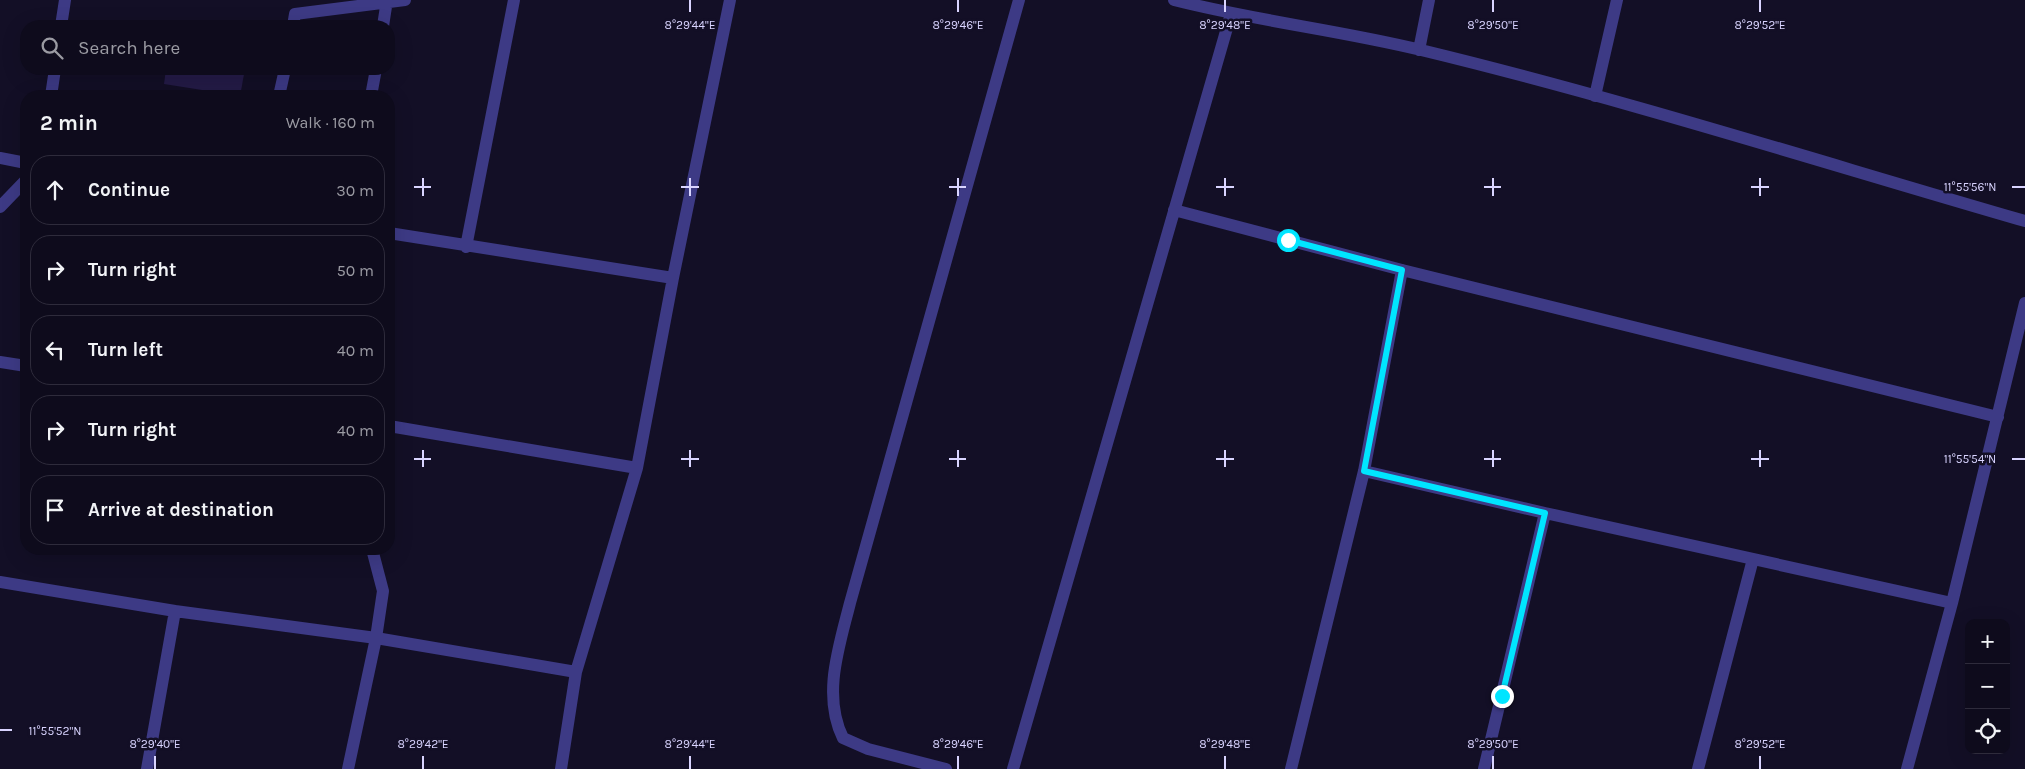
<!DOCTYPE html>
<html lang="en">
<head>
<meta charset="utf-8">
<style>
  :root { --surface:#0e0b1c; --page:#1c1929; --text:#f1f3f6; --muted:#9b9ba3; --line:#2e2b3b }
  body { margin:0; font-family:Karla,sans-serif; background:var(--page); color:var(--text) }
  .controls { position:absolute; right:15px; bottom:15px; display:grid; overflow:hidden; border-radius:10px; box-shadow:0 5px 20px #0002 }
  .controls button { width:45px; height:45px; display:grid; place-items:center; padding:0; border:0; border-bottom:1px solid var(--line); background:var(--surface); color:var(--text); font:25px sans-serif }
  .stop { position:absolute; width:15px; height:15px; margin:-11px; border:4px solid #00e5ff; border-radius:50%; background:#fff }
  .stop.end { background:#00e5ff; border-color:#fff; box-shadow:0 1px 5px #0008 }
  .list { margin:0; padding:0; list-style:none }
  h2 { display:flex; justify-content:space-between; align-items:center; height:65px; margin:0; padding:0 20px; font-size:21px }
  h2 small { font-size:16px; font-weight:400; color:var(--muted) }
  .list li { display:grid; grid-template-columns:32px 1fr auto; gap:15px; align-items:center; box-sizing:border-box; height:70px; margin:0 10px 10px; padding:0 10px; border:1px solid var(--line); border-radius:20px }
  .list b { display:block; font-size:19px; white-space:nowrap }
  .list em { font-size:16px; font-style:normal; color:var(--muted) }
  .icon { flex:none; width:28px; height:28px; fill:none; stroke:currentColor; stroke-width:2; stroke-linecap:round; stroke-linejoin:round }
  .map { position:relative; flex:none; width:2025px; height:769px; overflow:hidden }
  .search { position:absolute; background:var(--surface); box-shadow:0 5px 20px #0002; left:20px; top:20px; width:375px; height:55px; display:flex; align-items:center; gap:12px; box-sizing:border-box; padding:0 18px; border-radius:20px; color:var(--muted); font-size:19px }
  .panel { position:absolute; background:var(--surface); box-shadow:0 5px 20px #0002; left:20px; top:90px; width:375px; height:465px; border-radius:20px }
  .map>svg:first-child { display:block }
  .building { fill:#241b47 }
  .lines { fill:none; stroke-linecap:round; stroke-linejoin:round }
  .street { stroke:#3d3a85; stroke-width:12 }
  .route { stroke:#00e5ff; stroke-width:6 }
  .ticks { fill:none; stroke:#d9d4ff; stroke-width:2 }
  .ticks-label { font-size:12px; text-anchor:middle; fill:#d9d4ff; stroke:#130f26; stroke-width:5; stroke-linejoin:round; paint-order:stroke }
</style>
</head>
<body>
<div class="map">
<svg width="2025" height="769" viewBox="0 0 2025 769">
  <rect width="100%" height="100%" fill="#130f26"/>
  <path class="building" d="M166,69H245L240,96L164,84Z"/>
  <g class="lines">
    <path class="street" d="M1174,0C1256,21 1339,30 1421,50C1624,99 1824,163 2025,221
      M61,26L65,0
      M293,26L295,14L405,0
      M383,26L387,0
      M1419,50L1429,0
      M51,96L55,69
      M279,96L285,69
      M371,96L376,69
      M1595,96L1617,0
      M0,158L26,163
      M0,207L26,180
      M1174,210L1402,270L1998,417
      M389,233L673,278
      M466,247L514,0
      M0,362L26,366
      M389,426L637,468
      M1364,471L1545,513L1952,603
      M0,582L175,611L376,638L576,672
      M147,769L175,611
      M348,769L376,638L383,591L372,549
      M561,769L576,672L637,468L673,278L730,0
      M946,769L868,749L843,738C822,695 839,647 850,603L1019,0
      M1013,769L1231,14
      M1291,769L1364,471L1402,270
      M1484,769L1545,513
      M1698,769L1753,559
      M1907,769L1952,603L2025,303"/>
  </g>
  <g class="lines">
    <path class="route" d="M1288,240L1402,270L1364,471L1545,513L1502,696"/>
  </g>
  <path class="ticks" d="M690,0V12M958,0V12M1225,0V12M1493,0V12M1760,0V12M423,178V196M690,178V196M958,178V196M1225,178V196M1493,178V196M1760,178V196M414,187H431M681,187H699M949,187H966M1216,187H1234M1484,187H1501M1751,187H1769M2012,187H2025M423,450V467M690,450V467M958,450V467M1225,450V467M1493,450V467M1760,450V467M414,459H431M681,459H699M949,459H966M1216,459H1234M1484,459H1501M1751,459H1769M2012,459H2025M0,730H12M155,756V769M423,756V769M690,756V769M958,756V769M1225,756V769M1493,756V769M1760,756V769"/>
  <g class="ticks-label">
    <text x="690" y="29">8°29'44"E</text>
    <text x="958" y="29">8°29'46"E</text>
    <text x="1225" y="29">8°29'48"E</text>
    <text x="1493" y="29">8°29'50"E</text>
    <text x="1760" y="29">8°29'52"E</text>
    <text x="1970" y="191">11°55'56"N</text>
    <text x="1970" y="463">11°55'54"N</text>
    <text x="55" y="735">11°55'52"N</text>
    <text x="155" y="748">8°29'40"E</text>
    <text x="423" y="748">8°29'42"E</text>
    <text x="690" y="748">8°29'44"E</text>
    <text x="958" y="748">8°29'46"E</text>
    <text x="1225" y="748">8°29'48"E</text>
    <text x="1493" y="748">8°29'50"E</text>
    <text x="1760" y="748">8°29'52"E</text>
  </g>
</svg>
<div class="controls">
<button>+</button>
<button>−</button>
<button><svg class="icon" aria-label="locate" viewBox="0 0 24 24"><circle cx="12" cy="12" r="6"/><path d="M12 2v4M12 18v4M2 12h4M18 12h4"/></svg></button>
</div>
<div class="stop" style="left:1288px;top:240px"></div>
<div class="stop end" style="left:1502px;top:696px"></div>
<div class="search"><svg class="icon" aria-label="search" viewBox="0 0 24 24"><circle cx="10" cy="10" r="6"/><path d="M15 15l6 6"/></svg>Search here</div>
<section class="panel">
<h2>2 min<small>Walk · 160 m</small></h2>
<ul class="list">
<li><svg class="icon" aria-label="ahead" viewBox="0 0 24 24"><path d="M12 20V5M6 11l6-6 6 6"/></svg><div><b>Continue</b></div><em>30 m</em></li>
<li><svg class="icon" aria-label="right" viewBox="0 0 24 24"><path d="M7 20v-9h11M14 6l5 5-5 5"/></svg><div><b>Turn right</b></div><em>50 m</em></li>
<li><svg class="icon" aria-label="left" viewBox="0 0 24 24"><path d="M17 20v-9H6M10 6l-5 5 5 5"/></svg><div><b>Turn left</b></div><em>40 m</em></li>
<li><svg class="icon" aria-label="right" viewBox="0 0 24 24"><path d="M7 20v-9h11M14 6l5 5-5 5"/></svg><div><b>Turn right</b></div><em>40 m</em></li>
<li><svg class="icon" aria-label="arrive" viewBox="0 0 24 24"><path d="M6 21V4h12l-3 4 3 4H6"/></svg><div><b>Arrive at destination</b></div></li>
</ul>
</section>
</div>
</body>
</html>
